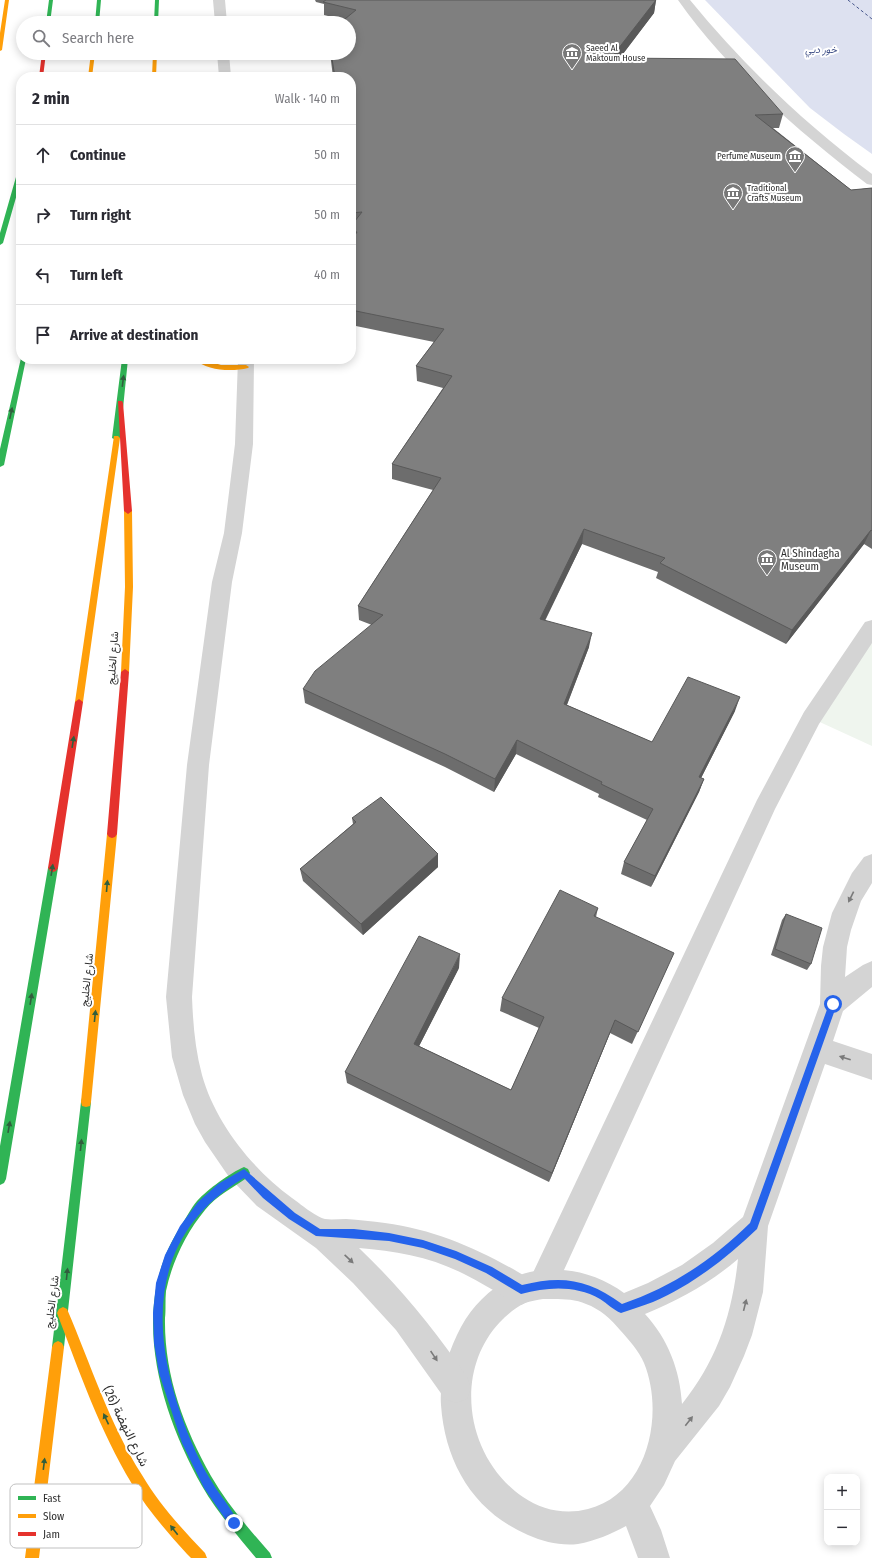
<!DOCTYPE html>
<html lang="en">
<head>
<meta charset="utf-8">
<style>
  :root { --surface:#fff; --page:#f7f7f7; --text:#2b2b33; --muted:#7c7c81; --line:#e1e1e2 }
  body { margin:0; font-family:"Fira Sans Condensed",Vazirmatn,sans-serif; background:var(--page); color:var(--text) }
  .controls { position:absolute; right:12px; bottom:12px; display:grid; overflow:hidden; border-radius:8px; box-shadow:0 2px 10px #0003 }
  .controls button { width:36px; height:36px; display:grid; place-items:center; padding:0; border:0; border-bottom:1px solid var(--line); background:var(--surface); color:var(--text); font:20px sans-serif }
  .stop { position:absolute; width:12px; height:12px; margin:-9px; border:3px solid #2563eb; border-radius:50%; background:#fff }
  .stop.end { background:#2563eb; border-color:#fff; box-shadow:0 1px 4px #0008 }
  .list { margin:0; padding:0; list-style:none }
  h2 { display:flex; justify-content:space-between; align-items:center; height:52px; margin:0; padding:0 16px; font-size:17px }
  h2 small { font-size:13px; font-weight:400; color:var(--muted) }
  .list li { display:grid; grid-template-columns:26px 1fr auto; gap:12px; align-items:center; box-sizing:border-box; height:60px; padding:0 16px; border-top:1px solid var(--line) }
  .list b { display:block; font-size:15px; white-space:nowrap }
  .list em { font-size:13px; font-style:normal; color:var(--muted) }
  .icon { flex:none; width:22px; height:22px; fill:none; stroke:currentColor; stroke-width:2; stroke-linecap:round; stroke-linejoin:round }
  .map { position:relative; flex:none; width:872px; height:1558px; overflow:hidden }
  .search { position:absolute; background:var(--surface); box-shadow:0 2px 10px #0003; left:16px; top:16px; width:340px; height:44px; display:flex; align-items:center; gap:10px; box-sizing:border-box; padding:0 14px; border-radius:22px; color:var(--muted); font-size:15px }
  .panel { position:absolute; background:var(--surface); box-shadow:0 2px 10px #0003; left:16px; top:72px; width:340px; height:292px; border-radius:16px }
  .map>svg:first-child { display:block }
  .green { fill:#eff5ee }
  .water { fill:#dde1f0 }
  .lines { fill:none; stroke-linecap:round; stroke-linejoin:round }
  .ferry { stroke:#45558b; stroke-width:1; stroke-dasharray:3 2.5; stroke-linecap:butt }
  .lane { fill:#d4d4d4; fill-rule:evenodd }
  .street { fill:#d4d4d4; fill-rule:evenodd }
  .fast { fill:#30b455; fill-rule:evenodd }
  .slow { fill:#ff9f0a; fill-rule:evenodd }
  .jam { fill:#e5322d; fill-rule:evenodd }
  .wall { fill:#6d6d6d }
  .shaded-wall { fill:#595959 }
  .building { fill:#7f7f7f; stroke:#595959 }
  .oneway { fill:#305e3d }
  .oneway2 { fill:#7a7a7a }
  .route { fill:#2563eb }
  .labels { text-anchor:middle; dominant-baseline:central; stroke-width:4; stroke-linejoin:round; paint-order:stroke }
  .far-poi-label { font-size:9px; fill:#303030; stroke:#fff; text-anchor:start }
  .far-water-label { font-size:10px; font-style:italic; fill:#45558b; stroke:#fff }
  .poi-label { font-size:11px; fill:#303030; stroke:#fff; text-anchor:start }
  .street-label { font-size:11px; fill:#303030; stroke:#fff }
  .near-street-label { font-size:13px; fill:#303030; stroke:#fff }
  .key { fill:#fff; stroke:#c1c1c1; stroke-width:1 }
  .key-label { font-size:11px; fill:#303030 }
</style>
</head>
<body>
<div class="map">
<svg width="872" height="1558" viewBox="0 0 872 1558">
  <rect width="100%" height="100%" fill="#fff"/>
  <path class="green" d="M872,629V746L811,718Z"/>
  <path class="water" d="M705,0H872V154L844,134L810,108Z"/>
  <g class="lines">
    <path class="ferry" d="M848,0L872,19"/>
    <path class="lane" d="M872,854V883L861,901L851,930L847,947L845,977L863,965L872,961V987L843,1011L833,1041L872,1054V1080L825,1064L768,1226L763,1292L752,1335L744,1356L730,1387L719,1406L675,1461L664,1485L650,1506L661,1530L670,1558H638L626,1526C611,1534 595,1541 578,1544C561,1546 544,1542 528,1535C474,1512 445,1463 441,1405C439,1378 449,1350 461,1327C476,1300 500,1279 530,1272C562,1265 597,1273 624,1293L648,1283L682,1265L713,1243L743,1217L820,1004L821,966L823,947L832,913L852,873L864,857ZM738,1259C732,1315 717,1360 682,1404C680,1370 668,1339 645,1314C679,1300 710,1283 738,1259ZM543,1299C557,1299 573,1298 586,1304C600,1309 611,1319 620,1330C629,1340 639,1351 644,1363C665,1414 648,1494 588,1509C565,1515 542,1510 523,1497C467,1459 452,1373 500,1322C507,1315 516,1307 525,1303C530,1301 537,1300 543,1299Z"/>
    <path class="street" d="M213,0H225L227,23H215Z
      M678,0H690C744,66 804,123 872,174V185L867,184C799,132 728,71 678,0Z
      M217,53H229L231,77H219Z
      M238,359H254L253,444L242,533L232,582L209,765L192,997C193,1023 195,1049 202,1075C215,1122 252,1169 292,1198C299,1203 316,1217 325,1219C331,1220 339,1219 346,1219C359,1220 372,1221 385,1223C438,1230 485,1252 530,1279L757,800L804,712L865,622L872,620V643L819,724L775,809L553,1294L543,1299L534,1295L531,1300L521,1305C501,1296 483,1283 464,1274C431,1257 395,1251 359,1248C400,1287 435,1330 467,1377L471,1388L467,1399L456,1403L445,1399L396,1330L353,1283L316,1248L257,1206L229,1177L205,1142L195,1124L183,1095L172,1057L166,997L187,765L212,582L224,533L235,444Z"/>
    <path class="fast" d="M49,0H53L50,23H46Z
      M97,0H101L99,23H95Z
      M155,0H159L158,23H154Z
      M21,168V180L3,243L0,245V233L18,170Z
      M21,358V359H26L4,465L0,467V449Z
      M122,359H128L120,438L116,440L112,438Z
      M53,864L56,865L58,868L6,1179L4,1183L0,1185V1146L48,868L50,865Z
      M86,1097L90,1098L91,1102L64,1347L62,1351L58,1353L54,1351L52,1347L81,1102L82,1098Z
      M244,1167L248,1169L250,1173L248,1177C234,1187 216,1196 205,1210C186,1233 172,1262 166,1291C165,1300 166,1310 165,1318C164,1375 184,1428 211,1476C227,1504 249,1529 270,1553L272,1558H256C237,1535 217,1512 202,1486C159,1409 128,1306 181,1226C186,1218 191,1208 197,1201C208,1189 230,1173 244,1167Z"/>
    <path class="slow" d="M5,0H9L2,50L0,51V33Z
      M91,53H95L92,77H88Z
      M153,53H157L156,77H152Z
      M194,359H202L221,365H246L249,367L248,368C232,372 207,371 194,359Z
      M114,436H118L120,438L83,702L79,705L75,702Z
      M128,508L132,511L133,587L129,672L125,675L121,672L125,587L124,511Z
      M112,830L115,831L117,834L91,1102L90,1106L86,1107L82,1106L81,1102L107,834L109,831Z
      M63,1307L67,1309C91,1365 109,1423 142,1475C159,1504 182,1529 205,1553L207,1558H191L187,1554C167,1532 147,1509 132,1484C100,1431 79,1371 57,1313L59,1309Z
      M58,1341L62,1343L64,1347L39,1558H25L52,1347L54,1343Z"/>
    <path class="jam" d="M42,53H46L43,77H39Z
      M118,401H122L123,403L132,511L128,514L124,511Z
      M125,669L129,672L117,834L115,837L112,838L109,837L107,834L121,672Z
      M79,699L83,702L58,868L56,871L53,872L50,871L48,868L75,702Z"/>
  </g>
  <path class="wall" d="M315,0H656L654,13L620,58L783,114L779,128H773L851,190L872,188V549L864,544L786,644L656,578L658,572L582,544L545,621L589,647L567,705L652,742L735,711L701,778L704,779L699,792L651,887L621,874L624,862L647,820L598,797L599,794L516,754L494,792L445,767L305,703L303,689L372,625L359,620L358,606L433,490L392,479V464L443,388L417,381L416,366L434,342L351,325V77H333L330,53H349L344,20L324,15V4L316,2Z
    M352,818L438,854V867L363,935L303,881L300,869L353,824Z
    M598,908L596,917L668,966L632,1044L610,1033L549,1182L347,1083L345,1072L459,968L419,1046L511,1090L539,1028L500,1011L502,998Z
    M786,914L811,964L807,970L771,955L782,920Z"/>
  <path class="shaded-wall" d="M656,0L654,13L609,72L611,58Z
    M584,529L582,544L538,634L540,619Z
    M871,530L864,544L786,644L792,630Z
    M592,633L589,647L562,717L564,704Z
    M740,697L735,711L695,790L699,777Z
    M517,740L516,754L494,792L495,779Z
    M704,779L699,792L651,887L655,876Z
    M438,854V867L363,935L361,924Z
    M460,954L459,968L414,1056V1044Z
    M615,1020L610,1033L549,1182L552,1173Z"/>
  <path class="building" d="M326,0H656L611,58L735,59L783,114L755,115L851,190L872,188V531L871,530L792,630L660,563L665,558L584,529L540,619L592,633L564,704L652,742L688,677L740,697L699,777L704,779L655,876L624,862L653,809L601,784L602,782L517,740L495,779L445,754L303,689L315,671L383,615L358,606L441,478L392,464L452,376L416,366L444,329L351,310V241L357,232L351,231V226L362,212L351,213V77H335L331,53H349V23H340L356,10L323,2Z
    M381,797L438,854L361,924L300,869L356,822L352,818Z
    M560,890L598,908L594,916L674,953L638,1032L615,1020L552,1173L345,1072L419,936L460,954L414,1044L511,1090L544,1017L502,998Z
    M786,914L822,928L811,964L775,949Z"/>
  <defs><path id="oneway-solid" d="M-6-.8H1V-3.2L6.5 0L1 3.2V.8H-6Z"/></defs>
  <g class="oneway">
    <use href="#oneway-solid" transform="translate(123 381) rotate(-83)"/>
    <use href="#oneway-solid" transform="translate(11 413) rotate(-78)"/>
    <use href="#oneway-solid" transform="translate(73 742) rotate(-81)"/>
    <use href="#oneway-solid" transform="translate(52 870) rotate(-81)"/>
    <use href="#oneway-solid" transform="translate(107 886) rotate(-85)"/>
    <use href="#oneway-solid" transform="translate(31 999) rotate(-81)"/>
    <use href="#oneway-solid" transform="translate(95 1016) rotate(-84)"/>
    <use href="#oneway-solid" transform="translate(9 1127) rotate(-80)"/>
    <use href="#oneway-solid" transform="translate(81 1145) rotate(-84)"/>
    <use href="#oneway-solid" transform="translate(67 1274) rotate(-84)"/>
    <use href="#oneway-solid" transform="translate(106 1419) rotate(-115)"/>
    <use href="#oneway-solid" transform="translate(44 1464) rotate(-83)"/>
    <use href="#oneway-solid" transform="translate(174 1530) rotate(-128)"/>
  </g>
  <g class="oneway2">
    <use href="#oneway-solid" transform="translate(851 897) rotate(116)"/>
    <use href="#oneway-solid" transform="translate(845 1058) rotate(-162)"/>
    <use href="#oneway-solid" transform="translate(349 1259) rotate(43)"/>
    <use href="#oneway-solid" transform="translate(745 1305) rotate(-76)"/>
    <use href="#oneway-solid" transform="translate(434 1356) rotate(56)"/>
    <use href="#oneway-solid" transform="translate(689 1421) rotate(-52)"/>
  </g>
  <path class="route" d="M833,1000L837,1004L757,1229C727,1258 692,1285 653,1302C643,1306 632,1309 621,1313C613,1310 607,1303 600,1299C575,1285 548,1287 521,1294L486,1273L455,1259L423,1248L389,1241L316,1236L289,1219L263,1198L244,1178C141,1239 151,1344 191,1441C197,1455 204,1470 212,1482C220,1496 232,1508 238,1523L237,1526L234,1527L230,1526L204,1488L182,1443L159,1373L154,1343L153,1313L156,1283L165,1255L180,1226L198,1202L218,1184L244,1169L295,1213L320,1229H354L389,1233L423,1240L456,1251L492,1267L522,1285C562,1275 588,1279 622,1304C672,1287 712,1260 750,1223L829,1004Z"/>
  <defs>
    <symbol id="museum-pin" viewBox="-11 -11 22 30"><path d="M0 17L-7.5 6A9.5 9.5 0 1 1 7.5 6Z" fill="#787878" stroke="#fff"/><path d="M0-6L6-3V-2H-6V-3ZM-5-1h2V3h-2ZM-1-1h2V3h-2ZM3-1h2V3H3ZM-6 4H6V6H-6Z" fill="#fff"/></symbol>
  </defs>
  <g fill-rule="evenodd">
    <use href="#museum-pin" x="561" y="42" width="22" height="30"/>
    <use href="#museum-pin" x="784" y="145" width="22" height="30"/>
    <use href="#museum-pin" x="722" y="182" width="22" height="30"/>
    <use href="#museum-pin" x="756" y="548" width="22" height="30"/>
  </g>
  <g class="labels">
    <g class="far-poi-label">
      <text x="586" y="48">Saeed Al<tspan x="586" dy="10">Maktoum House</tspan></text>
      <text x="781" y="156" text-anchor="end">Perfume Museum</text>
      <text x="747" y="188">Traditional<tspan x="747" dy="10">Crafts Museum</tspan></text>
    </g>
    <g class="far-water-label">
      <text x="821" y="50">خور دبي</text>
    </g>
    <g class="poi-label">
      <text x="781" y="553">Al Shindagha<tspan x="781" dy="13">Museum</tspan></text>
    </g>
    <g class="street-label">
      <text transform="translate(113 658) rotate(-86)">شارع الخليج</text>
      <text transform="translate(87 980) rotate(-84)">شارع الخليج</text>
      <text transform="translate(52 1302) rotate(-83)">شارع الخليج</text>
    </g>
    <g class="near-street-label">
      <text transform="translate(126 1426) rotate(64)">شارع النهضة (26)</text>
    </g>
  </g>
  <rect x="10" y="1484" width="132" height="64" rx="6" class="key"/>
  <rect x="18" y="1496" width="18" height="4" fill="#30b455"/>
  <rect x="18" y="1514" width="18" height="4" fill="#ff9f0a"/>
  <rect x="18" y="1532" width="18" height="4" fill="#e5322d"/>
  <g class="key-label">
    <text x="43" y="1502">Fast</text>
    <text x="43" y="1520">Slow</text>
    <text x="43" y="1538">Jam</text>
  </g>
</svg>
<div class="controls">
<button>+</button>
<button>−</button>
</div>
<div class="stop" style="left:833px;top:1004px"></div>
<div class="stop end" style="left:234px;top:1523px"></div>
<div class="search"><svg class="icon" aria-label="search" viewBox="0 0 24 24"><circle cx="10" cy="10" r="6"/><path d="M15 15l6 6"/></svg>Search here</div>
<section class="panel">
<h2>2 min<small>Walk · 140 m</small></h2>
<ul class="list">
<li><svg class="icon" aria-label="ahead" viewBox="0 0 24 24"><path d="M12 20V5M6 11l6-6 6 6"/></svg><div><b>Continue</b></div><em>50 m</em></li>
<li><svg class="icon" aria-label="right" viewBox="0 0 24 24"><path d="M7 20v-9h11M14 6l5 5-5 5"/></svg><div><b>Turn right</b></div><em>50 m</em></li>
<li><svg class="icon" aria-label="left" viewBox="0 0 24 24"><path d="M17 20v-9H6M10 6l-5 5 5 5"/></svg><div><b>Turn left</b></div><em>40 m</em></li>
<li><svg class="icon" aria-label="arrive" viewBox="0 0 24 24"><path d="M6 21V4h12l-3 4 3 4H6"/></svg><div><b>Arrive at destination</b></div></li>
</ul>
</section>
</div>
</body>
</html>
